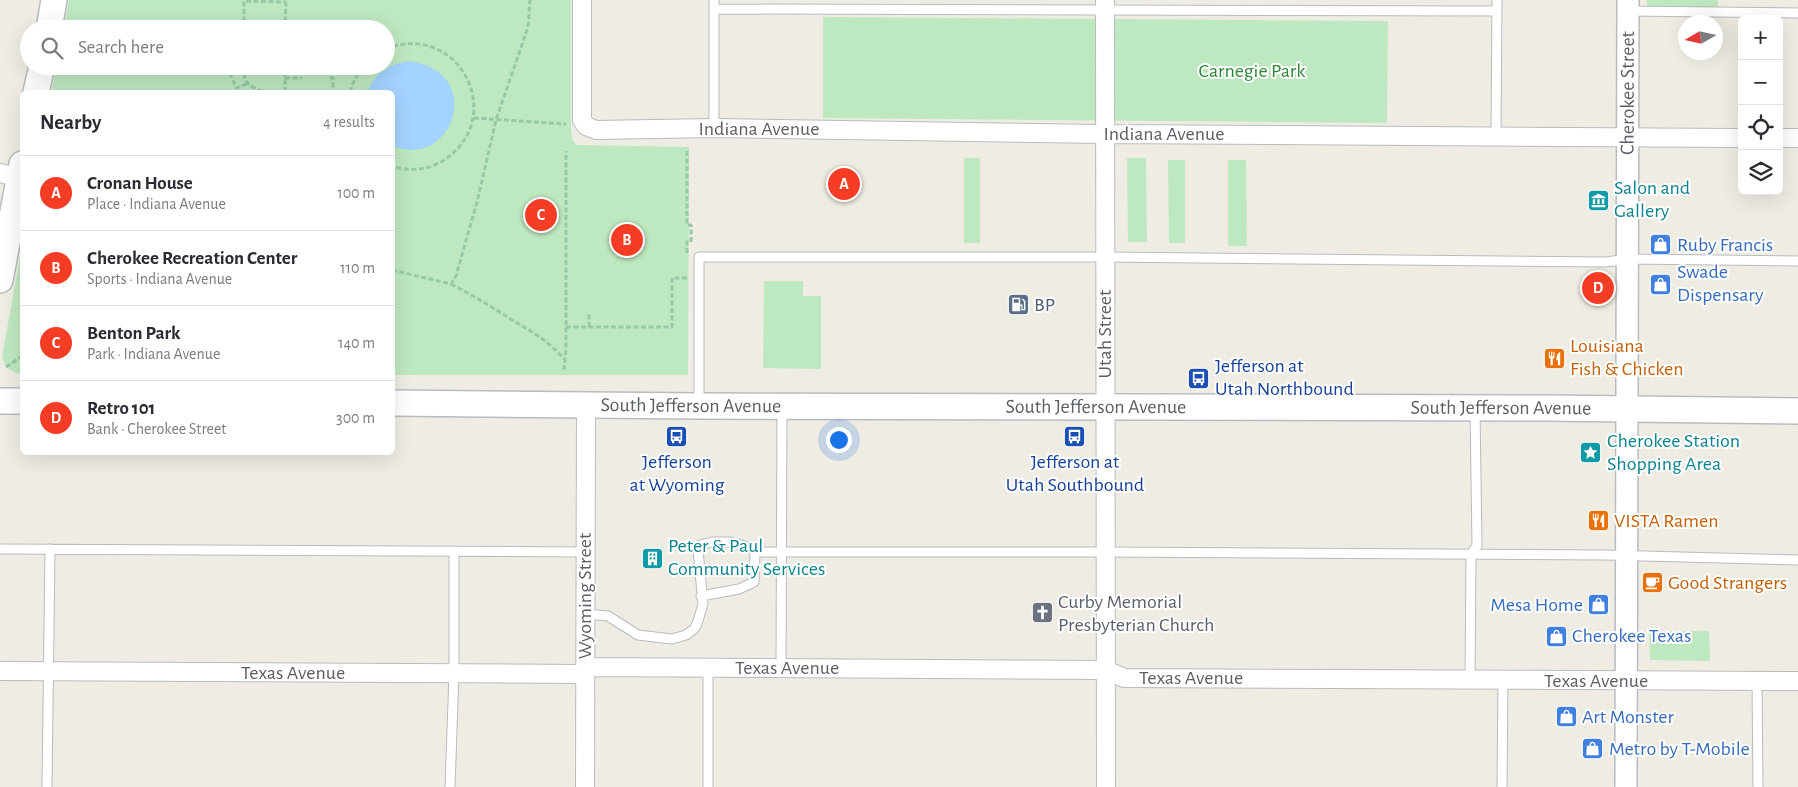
<!DOCTYPE html>
<html lang="en">
<head>
<meta charset="utf-8">
<style>
  :root { --surface:#fff; --page:#f7f7f7; --text:#2b2b33; --muted:#7c7c81; --line:#e1e1e2; --accent:#f43d24 }
  body { margin:0; font-family:"Alegreya Sans",sans-serif; background:var(--page); color:var(--text) }
  .controls { position:absolute; right:15px; top:15px; display:grid; overflow:hidden; border-radius:8px; box-shadow:0 5px 20px #0002 }
  .controls button { width:45px; height:45px; display:grid; place-items:center; padding:0; border:0; border-bottom:1px solid var(--line); background:var(--surface); color:var(--text); font:25px sans-serif }
  .compass { position:absolute; left:1678px; top:15px; width:45px; height:45px; border-radius:50%; background:var(--surface); box-shadow:0 5px 20px #0002; rotate:261deg }
  .you { position:absolute; left:838px; top:439px; width:18px; height:18px; margin:-12px; border:4px solid #fff; border-radius:50%; background:#1a73e8; box-shadow:0 0 0 8px #1a73e833 }
  .badge { display:grid; place-items:center; width:32px; height:32px; border-radius:50%; background:var(--accent); color:#fff; font-size:16px; font-weight:700 }
  .pin { position:absolute; translate:-50% -50%; border:2px solid #fff; box-shadow:0 1px 5px #0006 }
  .list { margin:0; padding:0; list-style:none }
  h2 { display:flex; justify-content:space-between; align-items:center; height:65px; margin:0; padding:0 20px; font-size:21px }
  h2 small { font-size:16px; font-weight:400; color:var(--muted) }
  .list li { display:grid; grid-template-columns:32px 1fr auto; gap:15px; align-items:center; box-sizing:border-box; height:75px; padding:0 20px; border-top:1px solid var(--line) }
  .list b { display:block; font-size:19px; white-space:nowrap }
  .list p { margin:0; font-size:16px; white-space:nowrap; color:var(--muted) }
  .list em { font-size:16px; font-style:normal; color:var(--muted) }
  .icon { flex:none; width:28px; height:28px; fill:none; stroke:currentColor; stroke-width:2; stroke-linecap:round; stroke-linejoin:round }
  .map { position:relative; flex:none; width:1798px; height:787px; overflow:hidden }
  .search { position:absolute; background:var(--surface); box-shadow:0 5px 20px #0002; left:20px; top:20px; width:375px; height:55px; display:flex; align-items:center; gap:12px; box-sizing:border-box; padding:0 18px; border-radius:28px; color:var(--muted); font-size:19px }
  .panel { position:absolute; background:var(--surface); box-shadow:0 5px 20px #0002; left:20px; top:90px; width:375px; height:365px; border-radius:8px }
  .map>svg:first-child { display:block }
  .green { fill:#bee8bf }
  .water { fill:#a3d3ff }
  .lines { fill:none; stroke-linecap:round; stroke-linejoin:round }
  .service-casing { stroke:#b8bbc0; stroke-width:11 }
  .minor-casing { stroke:#b8bbc0; stroke-width:20 }
  .tertiary-casing { stroke:#b8bbc0; stroke-width:24 }
  .secondary-casing { stroke:#b8bcc2; stroke-width:28 }
  .path { stroke:#96caa7; stroke-width:3; stroke-dasharray:5 2.5; stroke-linecap:butt }
  .service { stroke:#fff; stroke-width:9 }
  .minor { stroke:#fff; stroke-width:18 }
  .tertiary { stroke:#fff; stroke-width:21 }
  .secondary { stroke:#fff; stroke-width:25 }
  .labels { text-anchor:middle; dominant-baseline:central; stroke-width:4; stroke-linejoin:round; paint-order:stroke }
  .park-label { font-size:20px; fill:#2f8738; stroke:#fff }
  .street-label { font-size:20px; fill:#5b5f65; stroke:#fff }
  .culture-label { font-size:20px; fill:#0d838f; stroke:#fff; text-anchor:start }
  .shop-label { font-size:20px; fill:#366cbe; stroke:#fff; text-anchor:start }
  .service-label { font-size:20px; fill:#4e5e75; stroke:#fff; text-anchor:start }
  .food-label { font-size:20px; fill:#c56008; stroke:#fff; text-anchor:start }
  .transit-label { font-size:20px; fill:#164399; stroke:#fff }
  .worship-label { font-size:20px; fill:#5b616d; stroke:#fff; text-anchor:start }
</style>
</head>
<body>
<div class="map">
<svg width="1798" height="787" viewBox="0 0 1798 787">
  <rect width="100%" height="100%" fill="#efede3"/>
  <path class="green" d="M69,0H571V132L573,141L577,145L689,147L688,375H393L392,92H52L56,66H386V29H64Z
    M1647,0H1718V9L1647,7Z
    M823,17L1388,21L1387,123L823,118Z
    M964,158H980V243H964Z
    M1127,158H1146L1147,242H1128Z
    M1168,160H1185V243H1169Z
    M1228,160H1246L1247,246H1228Z
    M22,247V373C11,373 5,368 2,357Z
    M764,281H803V296H821V369L763,368Z
    M1649,631H1709L1710,661L1650,660Z"/>
  <path class="water" d="M409,61C487,71 453,171 393,146L392,92H368C374,73 390,64 409,61Z"/>
  <g class="lines">
    <defs>
      <path id="service" d="M714,0V128
        M714,9L1497,11
        M1628,11L1798,13
        M1496,136L1497,0
        M699,405V257H1105L1606,262L1628,259L1798,261
        M0,549L585,552
        M701,596L739,589L754,582L755,552
        M585,614L608,616L638,635L672,639L686,635L694,629L697,624L703,604L698,550L700,545L712,542H730L749,547L755,552H1106L1605,555L1798,560
        M781,668L782,408
        M1470,679L1471,554L1477,546L1475,409
        M1757,681L1758,787
        M47,787L50,549
        M450,787L454,674V551
        M708,787V667
        M1502,787L1503,680"/>
      <path id="minor" d="M582,0V120L586,126L596,130L714,128L1105,134L1742,138
        M1105,0L1106,787
        M1779,138H1798
        M0,173L20,178
        M585,667L1106,670L1124,678L1798,681
        M0,671L585,674
        M585,787L586,404"/>
      <g id="tertiary">
        <path id="s1" d="M1626,787L1628,0"/>
      </g>
      <g id="secondary">
        <path d="M49,29L54,0"/>
        <path d="M36,92L42,66"/>
        <path d="M0,280L22,164"/>
        <path d="M0,401H22"/>
        <path id="s2" d="M392,403L699,406L1545,408L1798,411"/>
      </g>
    </defs>
    <use href="#service" class="service-casing"/>
    <use href="#minor" class="minor-casing"/>
    <use href="#tertiary" class="tertiary-casing"/>
    <use href="#secondary" class="secondary-casing"/>
    <path class="path" d="M244,29V1L286,2
      M285,29L286,2
      M386,49C458,20 509,117 444,160C429,170 409,172 392,166
      M244,66C244,83 246,84 261,91
      M230,73L236,88L247,84
      M285,78H302
      M330,78H333V92
      M261,92H285
      M285,92V66
      M350,92L354,81L363,66
      M474,118L566,124
      M687,151V225H691V242H687V253
      M392,270L451,284L456,276L477,202L496,120L528,27L530,0
      M451,284C472,295 492,307 512,320C531,331 550,342 564,359
      M566,327H672V278H687V276
      M589,327V313
      M6,367L22,356
      M564,370L566,349V151"/>
    <use href="#service" class="service"/>
    <use href="#minor" class="minor"/>
    <use href="#tertiary" class="tertiary"/>
    <use href="#secondary" class="secondary"/>
  </g>
  <defs>
    <symbol id="museum-square" viewBox="-11 -11 22 22"><rect x="-9" y="-9" width="18" height="18" rx="4" fill="#0f9aa8" stroke="#fff"/><path d="M0-6L6-3V-2H-6V-3ZM-5-1h2V3h-2ZM-1-1h2V3h-2ZM3-1h2V3H3ZM-6 4H6V6H-6Z" fill="#fff"/></symbol>
    <symbol id="shop-square" viewBox="-11 -11 22 22"><rect x="-9" y="-9" width="18" height="18" rx="4" fill="#3f7fe0" stroke="#fff"/><path d="M-5-2.5h2.3a2.7 3.5 0 0 1 5.4 0H5L5.5 6h-11ZM-1.5-2.5h3a1.5 2.3 0 0 0-3 0Z" fill="#fff"/></symbol>
    <symbol id="fuel-square" viewBox="-11 -11 22 22"><rect x="-9" y="-9" width="18" height="18" rx="4" fill="#5c6f8a" stroke="#fff"/><path d="M-5.5-6h7V0h2V4h1.3V-2.5L3-4.5l.8-.8L6-3V5H2.5V1h-1V6h-7ZM-4.2-4.7v3.2H.2V-4.7Z" fill="#fff"/></symbol>
    <symbol id="restaurant-square" viewBox="-11 -11 22 22"><rect x="-9" y="-9" width="18" height="18" rx="4" fill="#e8710a" stroke="#fff"/><path d="M-5-6h1v4h1v-4h1v4h1v-4h1v5L-1.5 .5V6h-2V.5L-5-1ZM5-6V6H3V1.5H1.5Q1.5-4 5-6Z" fill="#fff"/></symbol>
    <symbol id="bus-square" viewBox="-11 -11 22 22"><rect x="-9" y="-9" width="18" height="18" rx="4" fill="#1a4fb4" stroke="#fff"/><path d="M-5-6H5V4H4V6H2V4H-2V6H-4V4H-5ZM-3.5-4V0h7V-4ZM-3.5 1.2v1.5H-2V1.2ZM2 1.2v1.5H3.5V1.2Z" fill="#fff"/></symbol>
    <symbol id="sight-square" viewBox="-11 -11 22 22"><rect x="-9" y="-9" width="18" height="18" rx="4" fill="#0f9aa8" stroke="#fff"/><path d="M0-6L1.8-2.2L6-1.7L2.9 1.2L3.7 5.4L0 3.3L-3.7 5.4L-2.9 1.2L-6-1.7L-1.8-2.2Z" fill="#fff"/></symbol>
    <symbol id="building-square" viewBox="-11 -11 22 22"><rect x="-9" y="-9" width="18" height="18" rx="4" fill="#0f9aa8" stroke="#fff"/><path d="M-4-6H4V6H1V3H-1V6H-4ZM-2.5-4.3h1.7v1.8h-1.7ZM.8-4.3h1.7v1.8H.8ZM-2.5-1h1.7V.8h-1.7ZM.8-1h1.7V.8H.8Z" fill="#fff"/></symbol>
    <symbol id="cafe-square" viewBox="-11 -11 22 22"><rect x="-9" y="-9" width="18" height="18" rx="4" fill="#e8710a" stroke="#fff"/><path d="M-5.5-4.5H6V0H3Q3 3.5 0 3.5H-2.5Q-5.5 3.5-5.5 0ZM3-3.2v2h1.7v-2ZM-6 4.5H4V6H-6Z" fill="#fff"/></symbol>
    <symbol id="church-square" viewBox="-11 -11 22 22"><rect x="-9" y="-9" width="18" height="18" rx="4" fill="#6b7280" stroke="#fff"/><path d="M-1.2-6h2.4v3.5h3.3v2.4h-3.3V6h-2.4V-.1h-3.3v-2.4h3.3Z" fill="#fff"/></symbol>
  </defs>
  <g fill-rule="evenodd">
    <use href="#museum-square" x="1586" y="188" width="25" height="25"/>
    <use href="#shop-square" x="1648" y="232" width="25" height="25"/>
    <use href="#shop-square" x="1648" y="272" width="25" height="25"/>
    <use href="#fuel-square" x="1006" y="292" width="25" height="25"/>
    <use href="#restaurant-square" x="1542" y="346" width="25" height="25"/>
    <use href="#bus-square" x="1186" y="366" width="25" height="25"/>
    <use href="#bus-square" x="664" y="424" width="25" height="25"/>
    <use href="#bus-square" x="1062" y="424" width="25" height="25"/>
    <use href="#sight-square" x="1578" y="440" width="25" height="25"/>
    <use href="#restaurant-square" x="1586" y="508" width="25" height="25"/>
    <use href="#building-square" x="640" y="546" width="25" height="25"/>
    <use href="#cafe-square" x="1640" y="570" width="25" height="25"/>
    <use href="#shop-square" x="1586" y="592" width="25" height="25"/>
    <use href="#church-square" x="1030" y="600" width="25" height="25"/>
    <use href="#shop-square" x="1544" y="624" width="25" height="25"/>
    <use href="#shop-square" x="1554" y="704" width="25" height="25"/>
    <use href="#shop-square" x="1580" y="736" width="25" height="25"/>
  </g>
  <g class="labels">
    <g class="park-label">
      <text x="1252" y="71">Carnegie Park</text>
    </g>
    <g class="street-label">
      <text stroke="none"><textPath href="#s1" startOffset="694">Cherokee Street</textPath></text>
      <text x="759" y="129">Indiana Avenue</text>
      <text x="1164" y="134">Indiana Avenue</text>
      <text transform="translate(1105 334) rotate(-90)">Utah Street</text>
      <text stroke="none"><textPath href="#s2" startOffset="299">South Jefferson Avenue</textPath></text>
      <text stroke="none"><textPath href="#s2" startOffset="704">South Jefferson Avenue</textPath></text>
      <text stroke="none"><textPath href="#s2" startOffset="1109">South Jefferson Avenue</textPath></text>
      <text transform="translate(585 596) rotate(-90)">Wyoming Street</text>
      <text x="787" y="668">Texas Avenue</text>
      <text x="293" y="673">Texas Avenue</text>
      <text x="1191" y="678">Texas Avenue</text>
      <text x="1596" y="681">Texas Avenue</text>
    </g>
    <g class="culture-label">
      <text x="1614" y="188">Salon and<tspan x="1614" dy="23">Gallery</tspan></text>
      <text x="1607" y="441">Cherokee Station<tspan x="1607" dy="23">Shopping Area</tspan></text>
      <text x="668" y="546">Peter &amp; Paul<tspan x="668" dy="23">Community Services</tspan></text>
    </g>
    <g class="shop-label">
      <text x="1677" y="245">Ruby Francis</text>
      <text x="1677" y="272">Swade<tspan x="1677" dy="23">Dispensary</tspan></text>
      <text x="1583" y="605" text-anchor="end">Mesa Home</text>
      <text x="1572" y="636">Cherokee Texas</text>
      <text x="1582" y="717">Art Monster</text>
      <text x="1609" y="749">Metro by T-Mobile</text>
    </g>
    <g class="service-label">
      <text x="1034" y="305">BP</text>
    </g>
    <g class="food-label">
      <text x="1570" y="346">Louisiana<tspan x="1570" dy="23">Fish &amp; Chicken</tspan></text>
      <text x="1614" y="521">VISTA Ramen</text>
      <text x="1668" y="583">Good Strangers</text>
    </g>
    <g class="transit-label">
      <text x="1215" y="366" text-anchor="start">Jefferson at<tspan x="1215" dy="23">Utah Northbound</tspan></text>
      <text x="677" y="462">Jefferson<tspan x="677" dy="23">at Wyoming</tspan></text>
      <text x="1075" y="462">Jefferson at<tspan x="1075" dy="23">Utah Southbound</tspan></text>
    </g>
    <g class="worship-label">
      <text x="1058" y="602">Curby Memorial<tspan x="1058" dy="23">Presbyterian Church</tspan></text>
    </g>
  </g>
</svg>
<div class="controls">
<button>+</button>
<button>−</button>
<button><svg class="icon" aria-label="locate" viewBox="0 0 24 24"><circle cx="12" cy="12" r="6"/><path d="M12 2v4M12 18v4M2 12h4M18 12h4"/></svg></button>
<button><svg class="icon" aria-label="layers" viewBox="0 0 24 24"><path d="M12 4l9 5-9 5-9-5zM3 14l9 5 9-5"/></svg></button>
</div>
<svg class="compass" viewBox="-18 -18 36 36"><path d="M0-13l5 13h-10z" fill="#e53935"/><path d="M0 13l5-13h-10z" fill="#7c7c81"/></svg>
<div class="you"></div>
<div class="pin badge" style="left:844px;top:184px">A</div>
<div class="pin badge" style="left:627px;top:240px">B</div>
<div class="pin badge" style="left:541px;top:215px">C</div>
<div class="pin badge" style="left:1598px;top:288px">D</div>
<div class="search"><svg class="icon" aria-label="search" viewBox="0 0 24 24"><circle cx="10" cy="10" r="6"/><path d="M15 15l6 6"/></svg>Search here</div>
<section class="panel">
<h2>Nearby<small>4 results</small></h2>
<ul class="list">
<li><span class="badge">A</span><div><b>Cronan House</b><p>Place · Indiana Avenue</p></div><em>100 m</em></li>
<li><span class="badge">B</span><div><b>Cherokee Recreation Center</b><p>Sports · Indiana Avenue</p></div><em>110 m</em></li>
<li><span class="badge">C</span><div><b>Benton Park</b><p>Park · Indiana Avenue</p></div><em>140 m</em></li>
<li><span class="badge">D</span><div><b>Retro 101</b><p>Bank · Cherokee Street</p></div><em>300 m</em></li>
</ul>
</section>
</div>
</body>
</html>
